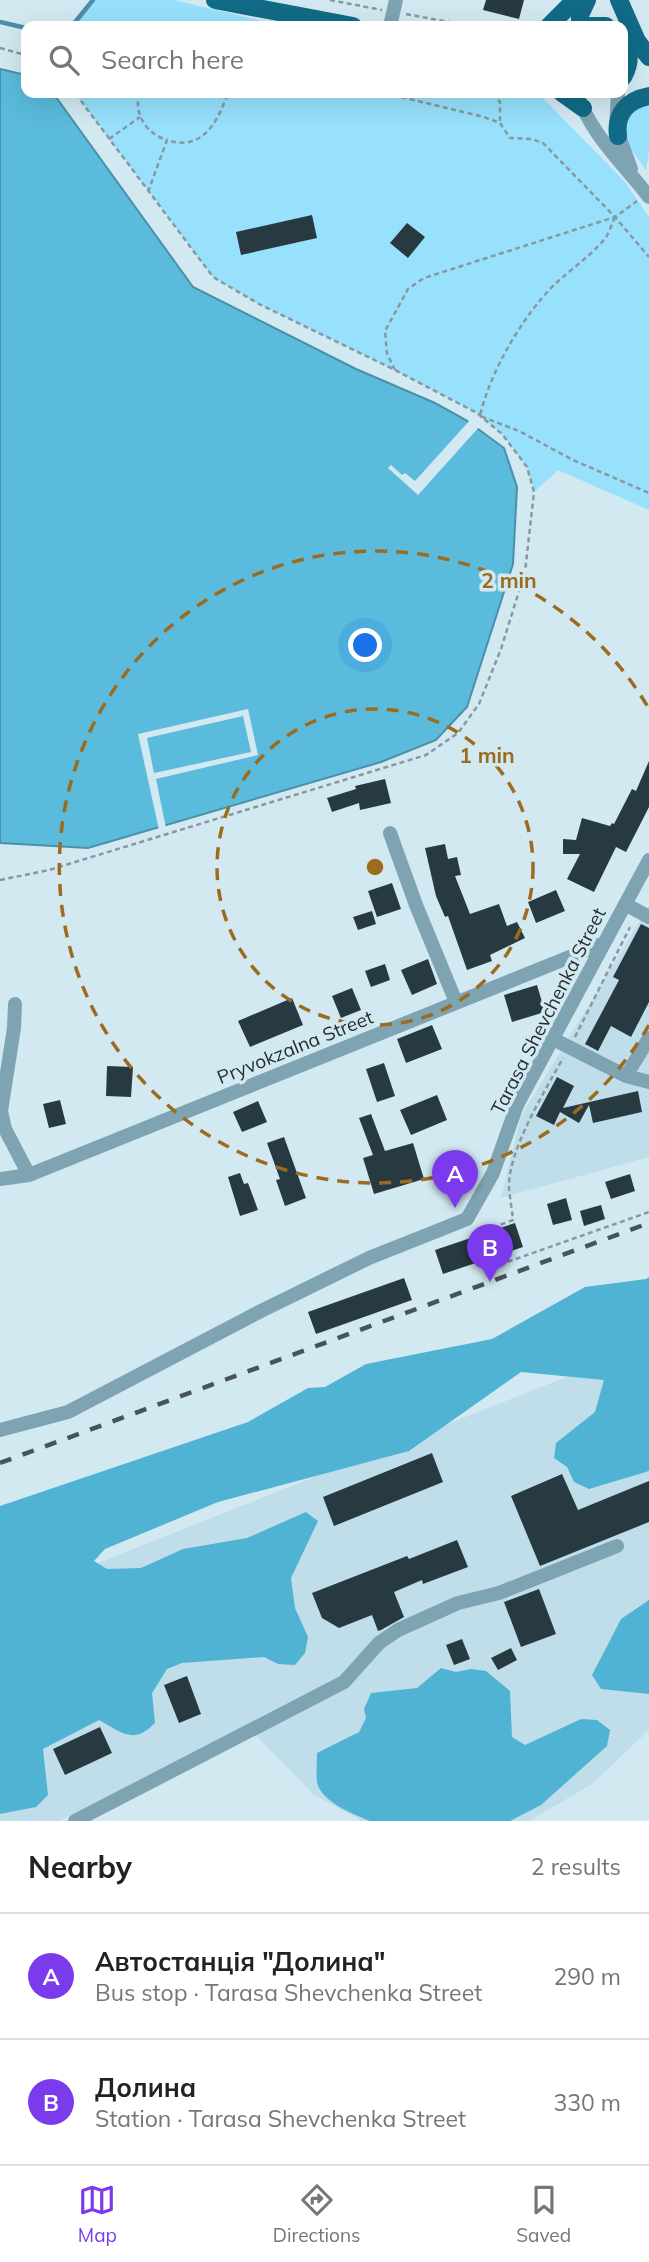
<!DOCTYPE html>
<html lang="en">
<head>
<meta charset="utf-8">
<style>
  :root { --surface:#fff; --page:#f6f6f6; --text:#222; --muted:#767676; --line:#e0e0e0; --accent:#7c3aed }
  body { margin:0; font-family:Mulish,sans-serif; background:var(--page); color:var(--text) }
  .you { position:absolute; left:366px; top:646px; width:24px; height:24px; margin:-18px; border:5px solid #fff; border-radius:50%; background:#1a73e8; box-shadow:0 0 0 10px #1a73e833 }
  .badge { display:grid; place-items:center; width:46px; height:46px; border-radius:50%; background:var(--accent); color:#fff; font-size:23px; font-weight:700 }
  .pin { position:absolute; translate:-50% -58px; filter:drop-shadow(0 2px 4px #0008) }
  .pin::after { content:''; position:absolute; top:37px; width:24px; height:21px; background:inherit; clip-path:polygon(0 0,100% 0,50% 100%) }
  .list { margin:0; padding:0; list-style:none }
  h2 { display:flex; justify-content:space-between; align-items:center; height:91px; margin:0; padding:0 28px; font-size:30px }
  h2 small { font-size:23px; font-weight:400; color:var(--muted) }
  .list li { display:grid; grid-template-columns:46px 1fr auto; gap:21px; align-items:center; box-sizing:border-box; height:126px; padding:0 28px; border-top:2px solid var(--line) }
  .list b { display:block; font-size:26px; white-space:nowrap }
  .list p { margin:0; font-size:23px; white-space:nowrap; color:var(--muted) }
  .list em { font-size:23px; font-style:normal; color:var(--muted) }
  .icon { flex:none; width:38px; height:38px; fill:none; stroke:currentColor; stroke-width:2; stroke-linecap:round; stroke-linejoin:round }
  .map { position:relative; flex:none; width:649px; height:1821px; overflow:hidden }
  .search { position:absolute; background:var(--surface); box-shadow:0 7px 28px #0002; left:21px; right:21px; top:21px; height:77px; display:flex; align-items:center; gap:18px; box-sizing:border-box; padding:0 24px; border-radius:14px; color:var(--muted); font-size:26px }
  .sheet { height:343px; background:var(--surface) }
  nav { display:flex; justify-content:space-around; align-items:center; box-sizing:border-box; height:98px; border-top:2px solid var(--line); background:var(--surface); font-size:19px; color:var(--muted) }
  nav a { display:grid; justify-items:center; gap:4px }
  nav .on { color:var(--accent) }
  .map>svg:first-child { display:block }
  .built { fill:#bfdeea }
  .green { fill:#97e1fc }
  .forest { fill:#51b3d4 }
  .water { fill:#5abbdd; stroke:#4a90a9; stroke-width:2 }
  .pier { fill:#d3e9f2; fill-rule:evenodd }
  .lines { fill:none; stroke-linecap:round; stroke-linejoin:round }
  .stream { stroke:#4a90a9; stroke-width:4.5 }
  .building { fill:#283a41 }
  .path { stroke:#88989f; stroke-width:2.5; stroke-dasharray:5 3.5; stroke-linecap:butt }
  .minor { stroke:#7ea3b2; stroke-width:14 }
  .major { stroke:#116b86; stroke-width:18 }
  .rail { stroke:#485458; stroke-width:4.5; stroke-dasharray:12 12; stroke-linecap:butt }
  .ring { fill:none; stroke:#9c6b1e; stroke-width:3.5; stroke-dasharray:12 9 }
  .labels { text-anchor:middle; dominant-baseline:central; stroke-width:7; stroke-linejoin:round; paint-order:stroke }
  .street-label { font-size:19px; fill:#242d30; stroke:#d3e9f2 }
  .centre { fill:#9c6b1e; stroke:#d3e9f2; stroke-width:3.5 }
  .ring-label { font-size:21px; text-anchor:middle; font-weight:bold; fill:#9c6b1e; stroke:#d3e9f2; stroke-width:7; stroke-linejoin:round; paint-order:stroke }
</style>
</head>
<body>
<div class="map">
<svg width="649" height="1821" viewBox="0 0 649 1821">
  <rect width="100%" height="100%" fill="#d3e9f2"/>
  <path class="built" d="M649,906V1157L501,1198L521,1116Z
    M649,1344V1730L592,1784L529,1821H362L313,1794L247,1726L60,1821H0V1602Z"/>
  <path class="green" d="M96,0H174L284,26H75Z
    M75,93H538L625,182L649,217V510L558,470L534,492L527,467L502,434L477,413L395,370L259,304L213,277Z
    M649,102V150L646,170L626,142L623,135L632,105Z"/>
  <path class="forest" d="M649,1277V1471L589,1489L574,1482L567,1467L554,1458L556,1443L595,1412L604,1380L521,1372L409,1451L218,1502L105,1549L94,1561L107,1569L141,1568L183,1549L247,1538L306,1512L318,1521L291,1578L295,1608L308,1637L305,1653L295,1665L278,1664L264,1657L182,1663L167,1669L152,1693L155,1723C133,1745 123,1733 99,1720L43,1749L48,1795L36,1807L0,1814V1506L248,1422L308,1388L325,1387L366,1364L492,1339L585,1287L646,1279Z
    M649,1600V1694L601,1689L592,1675L621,1619Z
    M441,1668L456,1672L471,1669L486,1671L510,1691L512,1737L525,1745L581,1719L597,1720L610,1730L607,1746L541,1805L510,1821H370C353,1814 321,1802 317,1782C316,1773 317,1762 317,1753L359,1732L366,1718L364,1709L371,1693L417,1688Z"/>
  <path class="water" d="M0,69L26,75V93H53L193,287L356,369L435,403L466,420L504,448L517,487L513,564L467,707L436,740L381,762L88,848L0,843Z"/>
  <path class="pier" d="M471,419L480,426L418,495L388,468L391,465L402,475L405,473L415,481Z
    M248,709L258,755L156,779L166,828L159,830L138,734ZM243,716L251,752L154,773L147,738Z"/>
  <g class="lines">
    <path class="stream" d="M0,22L26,28
      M72,26L93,0"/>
  </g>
  <path class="building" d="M486,0H524L519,19L483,10Z
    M312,215L317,238L241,255L236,232Z
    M407,223L425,237L408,258L390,243Z
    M649,761V807L626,852L616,847L594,892L567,879L580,854H563V839L576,840L582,818L610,826L612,823L614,824L632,789L636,791Z
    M385,779L391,803L360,810L359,803L332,812L327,798L356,789L355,786Z
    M445,844L448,859L457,857L461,875L455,876L470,914L499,904L507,926L517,922L525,938L490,955L492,961L467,970L448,916L445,917L436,896L425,848Z
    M392,883L401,909L377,917L368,891Z
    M556,890L565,911L536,923L528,902Z
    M372,911L376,924L358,930L353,917Z
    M641,924L649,928V1002L631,1037L611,1026L598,1051L585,1044L619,980L613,977Z
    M428,959L437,984L412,995L401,970Z
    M385,964L390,980L371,987L365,971Z
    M537,985L545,1012L512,1022L504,995Z
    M352,988L361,1010L341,1018L332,996Z
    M292,998L303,1025L250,1047L238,1021Z
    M432,1025L442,1049L406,1063L397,1039Z
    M384,1063L395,1096L377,1102L366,1069Z
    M107,1066L133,1067L131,1097L106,1096Z
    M557,1077L574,1086L563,1108L638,1091L642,1112L593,1123L589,1105L579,1123L560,1112L554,1125L536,1116Z
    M437,1095L447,1120L411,1135L400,1110Z
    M60,1100L66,1124L49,1128L43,1104Z
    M258,1101L267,1122L242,1132L233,1112Z
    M371,1114L385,1151L413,1143L424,1179L374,1194L363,1158L373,1155L359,1118Z
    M284,1137L306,1198L285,1206L276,1180L280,1179L267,1143Z
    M240,1173L244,1184L248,1183L258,1210L240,1216L228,1177Z
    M630,1174L635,1191L611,1199L605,1182Z
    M566,1198L572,1220L553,1225L547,1204Z
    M601,1205L605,1219L584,1226L580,1211Z
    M515,1223L523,1247L443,1274L435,1250Z
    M404,1278L412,1300L316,1334L308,1312Z
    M432,1453L443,1482L334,1526L323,1497Z
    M562,1474L578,1510L649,1481V1522L540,1566L511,1496Z
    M457,1540L468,1567L423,1584L422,1580L394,1592L404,1617L381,1630L378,1631L372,1615L339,1628L322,1618L312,1593L407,1556L409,1559Z
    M539,1589L556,1634L521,1647L504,1602Z
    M462,1639L470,1659L454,1665L446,1645Z
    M511,1648L517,1660L498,1670L491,1658Z
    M187,1676L201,1714L179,1723L164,1685Z
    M100,1727L112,1753L65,1775L53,1749Z"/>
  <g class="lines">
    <path class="path" d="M330,0L382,10
      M406,14L470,26
      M0,48L26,55
      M139,93C134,114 146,134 167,140
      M385,93L484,117L500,123L510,138L532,139L543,143L615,217L649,257
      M493,93L500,102V122
      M109,139L140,117
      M148,192L167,140C203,152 218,121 228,93
      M615,217C611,225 609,235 603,241C589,257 570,270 554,285C522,317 490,372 480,416L519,431L573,460L649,493
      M395,370L387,354L385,331L408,289L424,278L615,217L637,201
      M0,880L49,870L426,755L458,733L479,704L501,649L525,572L534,492L527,467L502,434L477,413L395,370L259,304L213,277L75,93
      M575,1037L630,927
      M480,1235L479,1233L513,1220C512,1210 510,1199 509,1188C508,1150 545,1091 563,1058
      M489,1258L493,1267L649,1212"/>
    <path class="minor" d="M390,26L396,0
      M577,93C590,134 624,164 649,197
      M618,93L616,128L631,169
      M390,833L416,905L456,1002
      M625,904L649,917
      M15,1004L14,1028L1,1111L5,1129L29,1175
      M553,1039L626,1076L649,1082
      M626,1076L649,1038
      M0,1179L29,1175L602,944
      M0,1430L68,1412L261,1311L369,1258L467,1219L493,1173L517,1105L649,860
      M75,1821L344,1682L379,1643L398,1630L458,1603L499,1593L617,1546"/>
    <path class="major" d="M215,0L353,26
      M619,0L637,41L649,57
      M549,26L575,0
      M580,26V15L587,0
      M589,26H606
      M623,37C631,51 631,63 623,77
      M562,93L583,108
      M618,136C615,114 627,100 649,96"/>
    <path class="rail" d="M0,1463L649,1223"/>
  </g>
  <g class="ring">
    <circle cx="375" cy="867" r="158"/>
    <path d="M649 1025A316 316 0 1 1 649 709"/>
  </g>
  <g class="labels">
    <g class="street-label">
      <text transform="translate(548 1011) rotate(-63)">Tarasa Shevchenka Street</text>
      <text transform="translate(295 1047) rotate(-22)">Pryvokzalna Street</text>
    </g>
  </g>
  <circle cx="375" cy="867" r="10" class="centre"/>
  <g class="ring-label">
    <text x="509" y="588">2 min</text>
    <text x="487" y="763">1 min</text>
  </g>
</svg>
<div class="you"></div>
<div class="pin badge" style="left:455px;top:1208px">A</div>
<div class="pin badge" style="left:490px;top:1282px">B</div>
<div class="search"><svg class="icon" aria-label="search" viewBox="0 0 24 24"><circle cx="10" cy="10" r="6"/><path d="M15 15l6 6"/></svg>Search here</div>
</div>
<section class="sheet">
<h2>Nearby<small>2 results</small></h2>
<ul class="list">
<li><span class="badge">A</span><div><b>Автостанція &quot;Долина&quot;</b><p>Bus stop · Tarasa Shevchenka Street</p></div><em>290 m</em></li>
<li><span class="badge">B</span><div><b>Долина</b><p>Station · Tarasa Shevchenka Street</p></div><em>330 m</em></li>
</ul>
</section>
<nav>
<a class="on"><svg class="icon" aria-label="map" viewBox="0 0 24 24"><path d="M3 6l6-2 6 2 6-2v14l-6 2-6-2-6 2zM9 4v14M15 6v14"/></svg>Map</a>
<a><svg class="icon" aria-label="directions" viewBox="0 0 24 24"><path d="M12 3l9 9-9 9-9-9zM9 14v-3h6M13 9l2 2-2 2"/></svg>Directions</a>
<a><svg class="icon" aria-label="saved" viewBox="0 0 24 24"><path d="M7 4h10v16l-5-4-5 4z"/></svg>Saved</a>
</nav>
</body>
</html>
